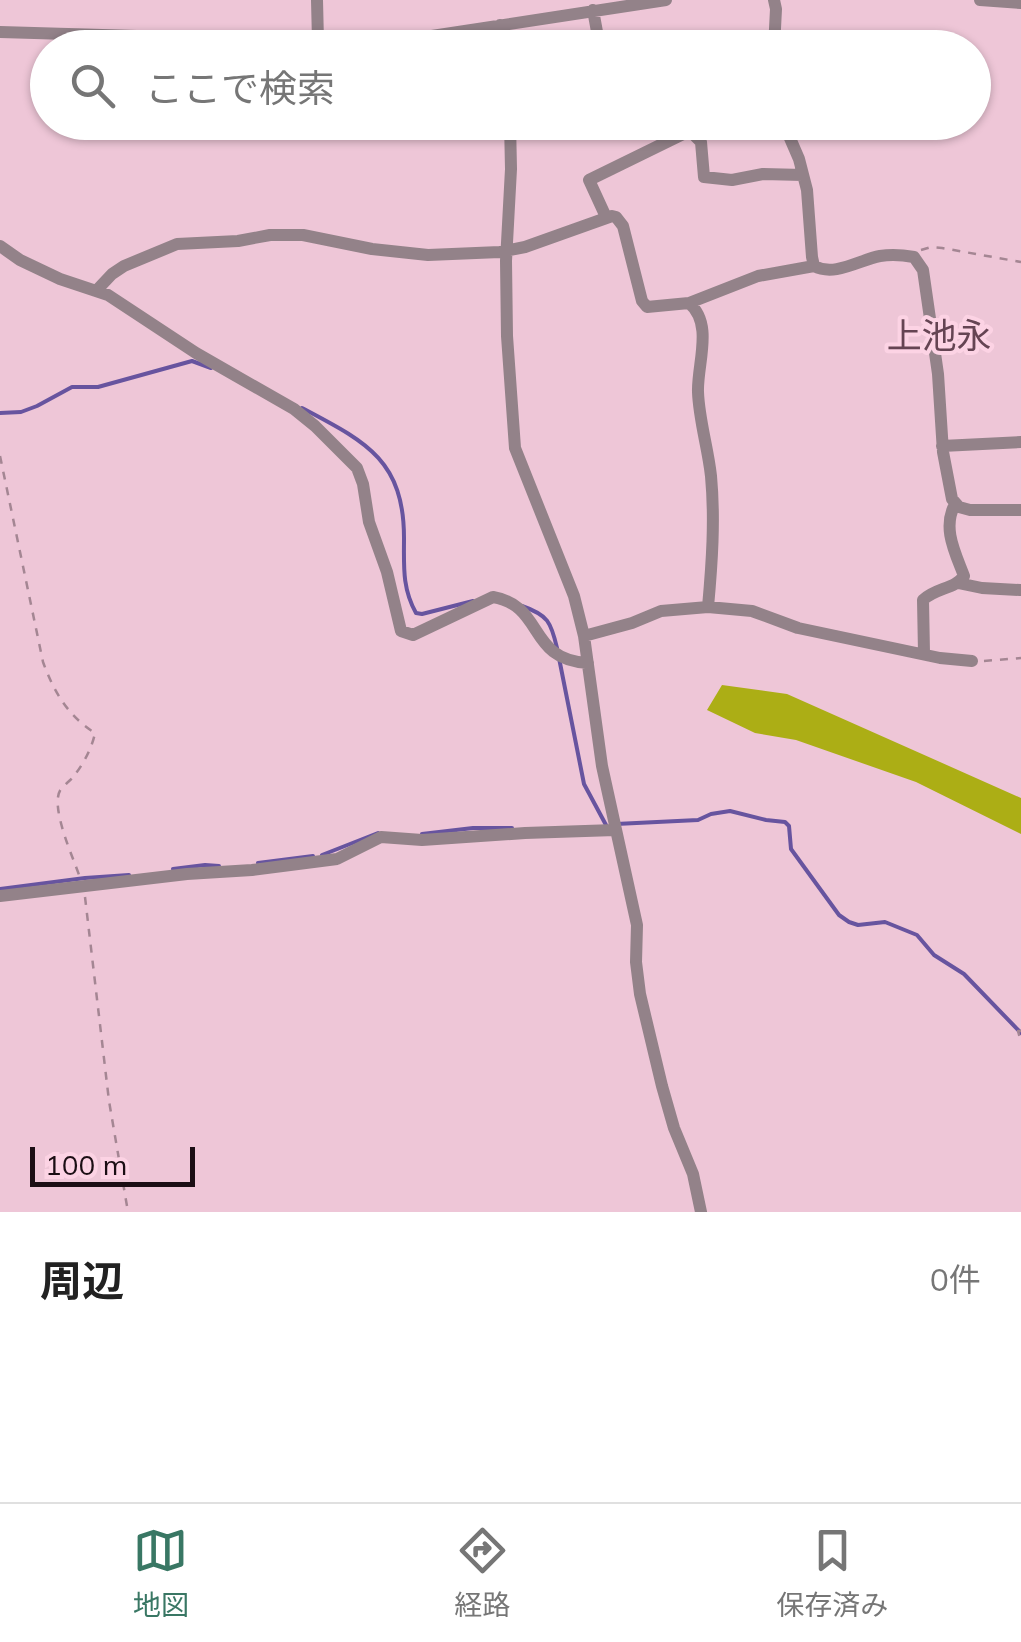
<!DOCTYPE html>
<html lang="ja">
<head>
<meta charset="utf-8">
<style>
  :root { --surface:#fff; --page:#f2f2f2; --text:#222; --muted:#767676; --line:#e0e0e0; --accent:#397764 }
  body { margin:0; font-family:Mulish,"Noto Sans JP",sans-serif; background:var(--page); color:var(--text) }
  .scale { position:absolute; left:30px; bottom:25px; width:165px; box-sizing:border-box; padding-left:10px; border:5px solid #1b0e14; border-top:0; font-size:28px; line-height:35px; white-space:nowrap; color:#1b0e14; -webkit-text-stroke:8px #fcd3e4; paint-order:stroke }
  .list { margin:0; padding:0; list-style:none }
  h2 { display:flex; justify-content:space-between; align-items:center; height:130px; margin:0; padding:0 40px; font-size:42px }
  h2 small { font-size:32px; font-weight:400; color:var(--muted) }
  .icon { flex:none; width:55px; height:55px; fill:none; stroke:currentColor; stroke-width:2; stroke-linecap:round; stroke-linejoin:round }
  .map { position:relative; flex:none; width:1021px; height:1212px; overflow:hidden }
  .search { position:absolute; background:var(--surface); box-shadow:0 2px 8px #0004; left:30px; right:30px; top:30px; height:110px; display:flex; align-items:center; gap:25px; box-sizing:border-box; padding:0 35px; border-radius:55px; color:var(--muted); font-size:38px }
  .sheet { height:290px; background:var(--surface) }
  nav { display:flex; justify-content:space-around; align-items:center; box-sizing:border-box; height:140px; border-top:2px solid var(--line); background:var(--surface); font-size:28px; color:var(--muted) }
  nav a { display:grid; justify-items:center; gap:5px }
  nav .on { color:var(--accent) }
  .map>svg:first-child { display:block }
  .forest { fill:#acae15 }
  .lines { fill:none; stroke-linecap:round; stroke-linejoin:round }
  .stream { stroke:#67549f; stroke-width:4 }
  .path { stroke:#a48693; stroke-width:2.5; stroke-dasharray:8 8; stroke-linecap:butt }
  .minor { stroke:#938289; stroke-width:12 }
  .labels { text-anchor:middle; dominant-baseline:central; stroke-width:8; stroke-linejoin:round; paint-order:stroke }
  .quarter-label { font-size:35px; fill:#654453; stroke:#fcd3e4 }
</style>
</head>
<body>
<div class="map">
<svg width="1021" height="1212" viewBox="0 0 1021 1212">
  <rect width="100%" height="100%" fill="#eec6d7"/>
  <path class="forest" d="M722,685L787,694L1021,798V834L916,782L796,740L755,733L707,710Z"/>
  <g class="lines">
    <path class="stream" d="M302,408C364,441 404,459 404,538C404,566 402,588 416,613L422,614L473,601
      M0,413L21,412L37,406L72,387H98L192,361L211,368
      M522,606C548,615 551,622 557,648
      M559,658L584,784L606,825
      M616,824L698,820L711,814L730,811L766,820L785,822L789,826L791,849L839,915L849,922L858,925L885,922L917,935L934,955L964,974L1021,1033
      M422,834L473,828H512
      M322,855L378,833
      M258,863L313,856
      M173,869L205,865L219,866
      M0,889L85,878L129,875"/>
    <path class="path" d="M921,250L931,247L942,248L1021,262
      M0,456L43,662C54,692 68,716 95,733C92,748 83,765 73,777C70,781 65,784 61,789C49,805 73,857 79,875
      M984,661L1021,658
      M85,897L109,1101L128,1212
      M1021,1031H1018L1021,1042"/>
    <path class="minor" d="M317,0L318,41
      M980,0L1021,3
      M593,10L600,48
      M500,25L501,48
      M0,32L372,43L399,41L666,0
      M774,48L776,9L774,0
      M510,122L511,169L506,261L507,336L515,448L574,596L584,636L602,766L637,925L636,962L640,994L662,1086L674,1128L693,1174L701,1212
      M783,122L799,159L807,190L812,257L814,266C835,277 859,260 880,256C892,254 903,255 914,257L923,270L938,374L943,452L952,499L959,507L970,510H1021
      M606,217L589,180L685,133H692L701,142L704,177L732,180L763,174L803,175
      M0,246L20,260L60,279L108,295L196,353L294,409L315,426L357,468L363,484L369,522L387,572L401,631L413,635L493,597C545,606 527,660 588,663
      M96,291L112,274L124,266L177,244L238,241L270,235H303L372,249L428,255L500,252L525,247L612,216L616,217L623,226L642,301L647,307L689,303L758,276L814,266
      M689,303C714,324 697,364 698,392C699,420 708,448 711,476C715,520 712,563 708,607
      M942,446L1021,442
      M958,583L982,588L1020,590
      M584,636L632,623L661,611L708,607L752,611L798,628L940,658L972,661
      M924,653L923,600C935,588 955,589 964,576C955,552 942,528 955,504
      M0,896L187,874L252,870L337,859L381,837L422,840L525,833L615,830"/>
  </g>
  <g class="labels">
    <g class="quarter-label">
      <text x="939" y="335">上池永</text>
    </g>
  </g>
</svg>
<div class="scale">100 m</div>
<div class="search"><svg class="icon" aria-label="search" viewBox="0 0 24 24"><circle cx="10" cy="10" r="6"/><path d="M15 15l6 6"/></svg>ここで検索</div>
</div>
<section class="sheet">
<h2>周辺<small>0件</small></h2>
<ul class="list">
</ul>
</section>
<nav>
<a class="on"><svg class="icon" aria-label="map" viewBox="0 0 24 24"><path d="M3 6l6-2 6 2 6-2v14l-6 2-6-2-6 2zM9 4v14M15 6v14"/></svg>地図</a>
<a><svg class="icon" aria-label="directions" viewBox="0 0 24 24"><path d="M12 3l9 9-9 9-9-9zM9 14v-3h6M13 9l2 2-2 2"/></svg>経路</a>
<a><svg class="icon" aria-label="saved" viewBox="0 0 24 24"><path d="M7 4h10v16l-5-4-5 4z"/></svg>保存済み</a>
</nav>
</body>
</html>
